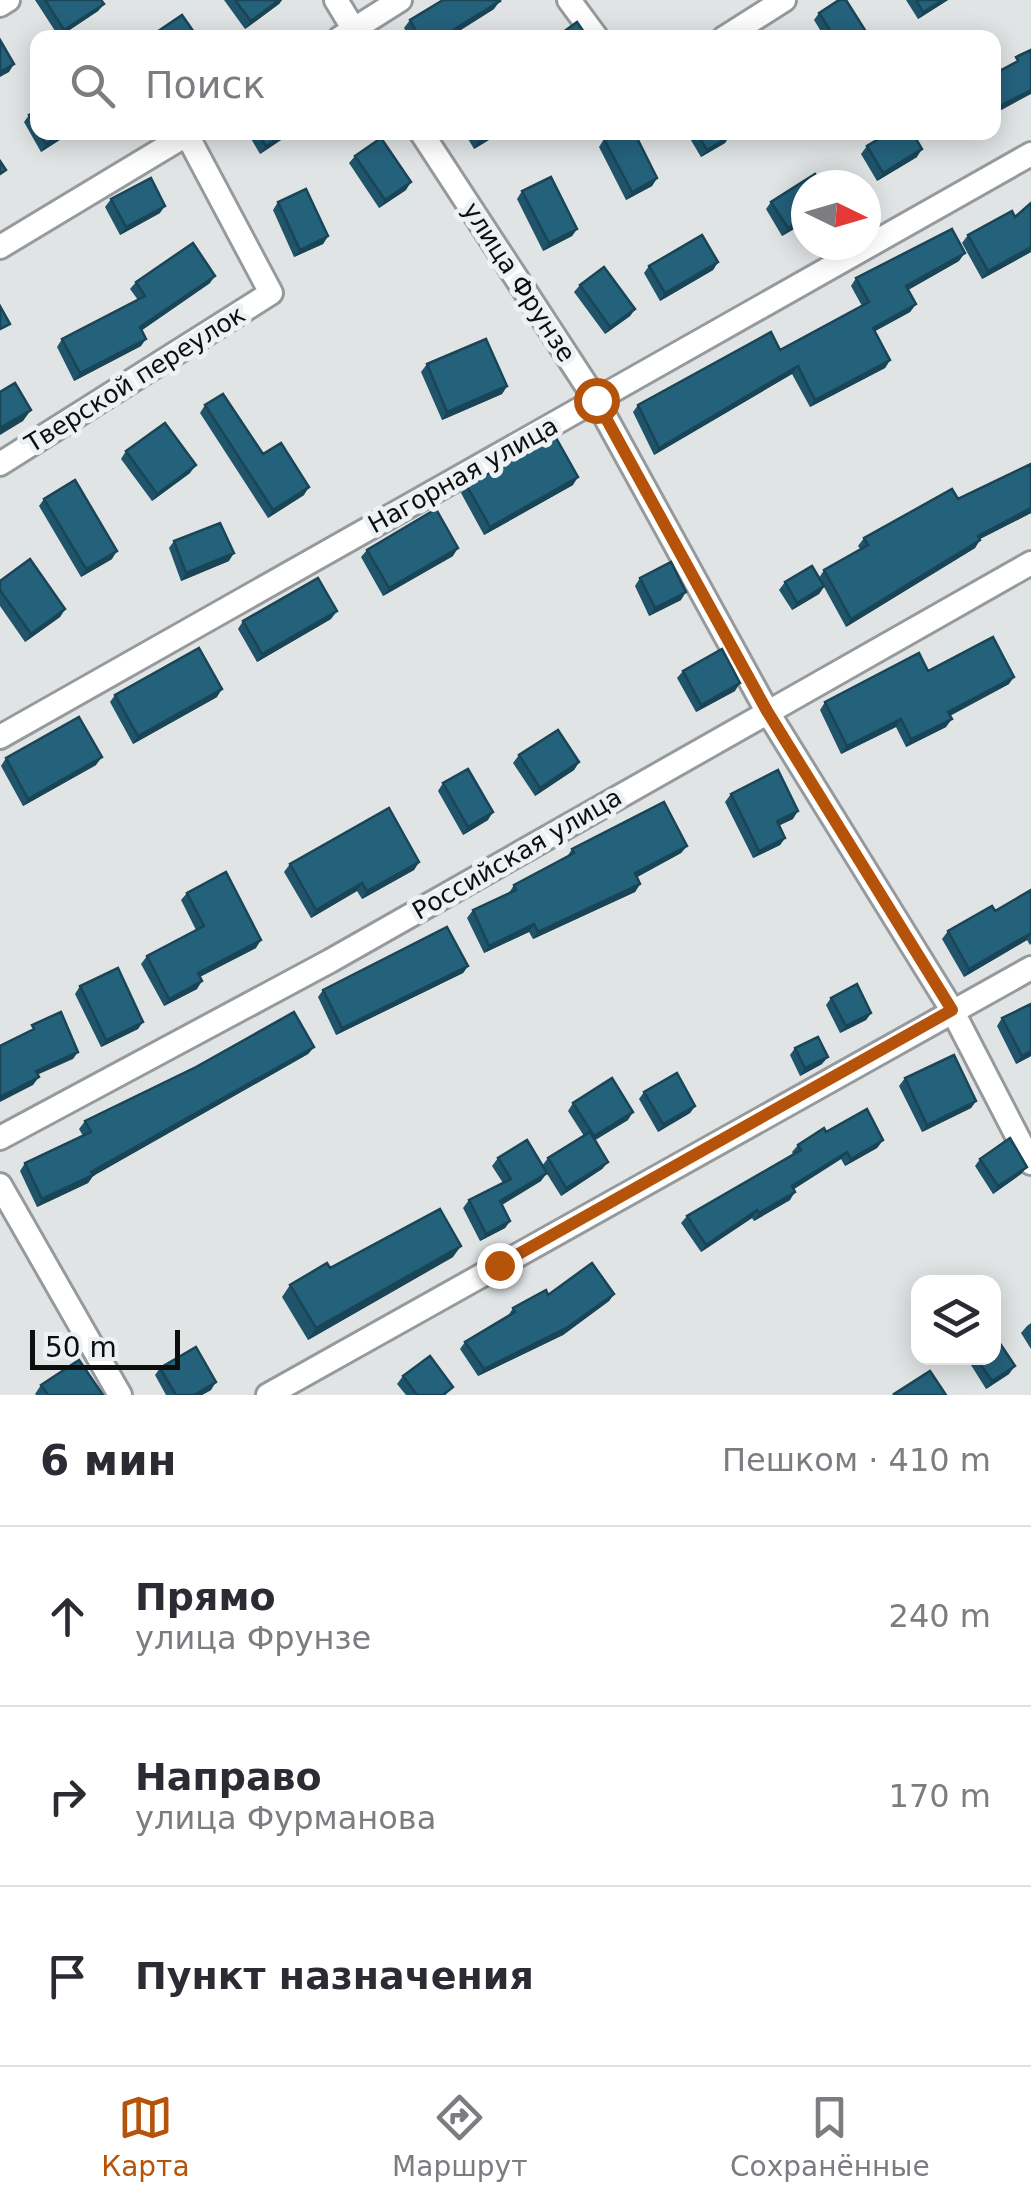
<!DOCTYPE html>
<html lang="ru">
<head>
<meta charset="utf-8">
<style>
  :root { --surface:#fff; --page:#f7f7f7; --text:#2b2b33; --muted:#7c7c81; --line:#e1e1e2; --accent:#b45309 }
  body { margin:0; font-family:"DejaVu Sans",sans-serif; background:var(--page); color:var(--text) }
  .controls { position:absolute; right:30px; bottom:30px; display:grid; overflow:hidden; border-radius:20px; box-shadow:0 5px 25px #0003 }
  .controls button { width:90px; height:90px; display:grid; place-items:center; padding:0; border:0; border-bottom:2px solid var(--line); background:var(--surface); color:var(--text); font:50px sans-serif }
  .compass { position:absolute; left:791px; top:170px; width:90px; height:90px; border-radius:50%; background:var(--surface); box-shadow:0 5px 25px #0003; rotate:95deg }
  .scale { position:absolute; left:30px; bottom:25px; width:150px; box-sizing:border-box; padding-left:10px; border:5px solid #0d0f0f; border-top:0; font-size:28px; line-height:35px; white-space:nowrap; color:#0d0f0f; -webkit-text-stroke:8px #edf1f3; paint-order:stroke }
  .stop { position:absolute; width:30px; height:30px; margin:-22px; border:8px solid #b45309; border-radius:50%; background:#fff }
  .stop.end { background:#b45309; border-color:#fff; box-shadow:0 2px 10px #0008 }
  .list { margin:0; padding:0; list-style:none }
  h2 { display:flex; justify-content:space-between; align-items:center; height:130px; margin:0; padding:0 40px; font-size:42px }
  h2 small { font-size:32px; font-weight:400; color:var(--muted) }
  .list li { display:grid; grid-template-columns:65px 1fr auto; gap:30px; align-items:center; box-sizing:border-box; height:180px; padding:0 40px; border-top:2px solid var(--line) }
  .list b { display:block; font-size:38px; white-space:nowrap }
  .list p { margin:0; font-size:32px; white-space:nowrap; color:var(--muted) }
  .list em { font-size:32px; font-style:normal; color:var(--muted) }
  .icon { flex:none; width:55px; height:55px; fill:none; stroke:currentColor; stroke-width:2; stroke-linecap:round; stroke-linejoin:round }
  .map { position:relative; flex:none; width:1031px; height:1395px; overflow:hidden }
  .search { position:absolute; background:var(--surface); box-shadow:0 5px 25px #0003; left:30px; right:30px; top:30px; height:110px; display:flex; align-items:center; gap:25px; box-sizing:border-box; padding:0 35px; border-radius:20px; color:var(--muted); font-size:38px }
  .sheet { height:670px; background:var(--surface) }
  nav { display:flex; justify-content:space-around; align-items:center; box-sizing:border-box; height:140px; border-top:2px solid var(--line); background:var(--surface); font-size:28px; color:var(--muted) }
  nav a { display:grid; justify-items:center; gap:5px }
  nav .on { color:var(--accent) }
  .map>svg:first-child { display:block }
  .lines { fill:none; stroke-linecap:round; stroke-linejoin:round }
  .minor-casing { stroke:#979a9c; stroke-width:28 }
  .minor { stroke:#fff; stroke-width:22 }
  .wall { fill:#1f546b }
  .shaded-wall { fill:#194557 }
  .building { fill:#24627c; stroke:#194557; stroke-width:2.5 }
  .route { stroke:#b45309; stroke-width:12 }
  .labels { text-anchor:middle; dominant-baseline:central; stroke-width:10; stroke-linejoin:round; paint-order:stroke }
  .street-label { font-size:25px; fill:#0d0f0f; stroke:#edf1f3 }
</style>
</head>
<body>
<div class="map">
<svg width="1031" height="1395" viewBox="0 0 1031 1395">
  <rect width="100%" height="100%" fill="#e0e4e5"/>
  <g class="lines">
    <defs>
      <path id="minor" d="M336,0L359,38
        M569,0L597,38
        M0,5L8,0
        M340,38L400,0
        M724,38L784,0
        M421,132L596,400L767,711L952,1010L1031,1163
        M0,247L191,132
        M0,464L271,293L187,135
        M0,737L1031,154
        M0,1138L330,961L1031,563
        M0,1185L120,1395
        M268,1395L1031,968"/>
    </defs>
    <use href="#minor" class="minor-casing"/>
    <use href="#minor" class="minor"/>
  </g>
  <path class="wall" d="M35,0H101L104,4L98,11L59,37Z
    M224,0H282L279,4L245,29Z
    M906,0H948L918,19Z
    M494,9L448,38H410L404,28L410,20Z
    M819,13L870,38H825L814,20Z
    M38,110V132H72L41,152L24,122L29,115Z
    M247,132H293L260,154Z
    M464,132H502L474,149Z
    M686,132H728L725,143L701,157Z
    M604,139L657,178L652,186L626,200L599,147Z
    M867,146L917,157L877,181L861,154Z
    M355,156L406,190L379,208L349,163Z
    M806,185V222L782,236L766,209L771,202Z
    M522,191L577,229L572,236L543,251L517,199Z
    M111,199L160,213L120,235L105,207Z
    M278,202L328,236L323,244L294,257L273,210Z
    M1031,203V252L982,279L962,243L968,235L1015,217Z
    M959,261L908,290L916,304L910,312L875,331L890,360L885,368L810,407L792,374L654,455L633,412L638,405L780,350L862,306L851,286L856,278Z
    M718,262L713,270L660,301L644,273L649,266Z
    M136,282L210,283L142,330L141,346L74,381L57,347L62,339L138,300L130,289Z
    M580,285L635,309L630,316L605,334L574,292Z
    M427,364L507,386L502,394L442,420L421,372Z
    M205,405L263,454L304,495L268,518L200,413Z
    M126,451L190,473L152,501L121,459Z
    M573,485L484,535L461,493L467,486Z
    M44,499L112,559L81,577L39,506Z
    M958,499L1031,513L980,539L975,548L846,627L824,587L819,594L792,610L779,590L785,582L819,578L824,570L861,550L858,546L864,538Z
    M174,541L229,561L181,581L169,548Z
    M367,550L453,556L383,596L361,557Z
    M640,578L681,600L649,616L635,586Z
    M0,581L65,609L60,617L25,642L0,606Z
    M331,619L257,662L238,629L243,621Z
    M683,671L735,691L696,712L677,678Z
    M928,671L1009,684L950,716L946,727L906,747L896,727L841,754L820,710L825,702Z
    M115,695L217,697L133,744L110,702Z
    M519,755L579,762L574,770L535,796L513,763Z
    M6,758L96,765L23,806L1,766Z
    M443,783L488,820L463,835L438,791Z
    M731,794L793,819L779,825L785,838L780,845L753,858L725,802Z
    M687,846L681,853L637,877L640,884L635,892L533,939L529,932L484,953L467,918L473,910L509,893L514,885L567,857L572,849Z
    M419,862L414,870L362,899L357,891L311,918L284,872L290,864Z
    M1031,890V944L1030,945L1027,940L964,977L942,939L948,931L995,911Z
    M187,893L256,948L200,977L197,989L164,1006L141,964L147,956L196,930L181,900Z
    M468,966L463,973L336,1035L318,997L323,990Z
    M80,986L138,1029L101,1047L75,994Z
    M831,998L871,1013L866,1020L840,1033L826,1005Z
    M1002,1018L1031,1056L1016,1064L997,1026Z
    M314,1047L308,1054L93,1176L88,1183L37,1207L20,1171L25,1163L83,1136L79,1129L85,1121Z
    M795,1048L822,1064L800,1076L790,1055Z
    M905,1078L976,1101L971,1108L922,1132L899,1086Z
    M644,1092L695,1106L690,1113L658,1132L639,1099Z
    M573,1103L628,1120L594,1140L608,1162L602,1169L561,1196L542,1166L548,1158L584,1136L568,1111Z
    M826,1132L883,1140L877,1148L845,1166L841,1159L794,1189L790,1200L754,1221L752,1218L701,1252L681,1223L687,1216L793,1154L792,1152L798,1145Z
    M498,1158L541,1181L502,1205L510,1221L505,1228L480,1241L463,1208L469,1200L503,1183L492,1166Z
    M980,1159L1027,1167L1021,1174L993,1194L975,1166Z
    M453,1257L308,1340L282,1297L290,1285L330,1268Z
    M614,1294L609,1301L563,1335L478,1376L460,1349L465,1342L508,1316L513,1308L548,1295Z
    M1031,1323V1349L1021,1333L1027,1326Z
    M976,1358L1009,1374L986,1389L971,1365Z
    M160,1368L211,1390L202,1395H166L155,1375Z
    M403,1376L447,1395H406L397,1384Z
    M41,1385L103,1395H36L35,1394Z"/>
  <path class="shaded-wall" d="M279,0H282L279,4L245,29L251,21Z
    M943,0H948L918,19L923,12Z
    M500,1L494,9L448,38H440Z
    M104,4L98,11L59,37L64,30Z
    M14,64L9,72L0,77V72Z
    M1031,90V94L994,114V109Z
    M65,132H72L41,152L46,144Z
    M287,132H293L260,154L266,146Z
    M495,132H502L474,149L479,141Z
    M730,136L725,143L701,157L707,150Z
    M922,149L917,157L877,181L883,173Z
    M657,178L652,186L626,200L632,192Z
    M411,182L406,190L379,208L385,200Z
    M165,206L160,213L120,235L126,227Z
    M806,217V222L782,236L788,228Z
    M577,229L572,236L543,251L549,243Z
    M328,236L323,244L294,257L300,250Z
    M1031,247V252L982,279L988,271Z
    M965,253L959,261L901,294L906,286Z
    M718,262L713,270L660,301L665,293Z
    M215,276L210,283L135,335L140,327Z
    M916,304L910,312L868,335L873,328Z
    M635,309L630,316L605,334L610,327Z
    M146,339L141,346L74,381L80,373Z
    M890,360L885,368L810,407L815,400Z
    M798,366L792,374L654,455L659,448Z
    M507,386L502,394L442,420L447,412Z
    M31,410L23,421L0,435V428Z
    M196,465L190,473L152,501L157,494Z
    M578,477L573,485L484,535L490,527Z
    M309,487L304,495L268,518L273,510Z
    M1031,508V513L972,543L978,536Z
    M980,540L975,548L846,627L851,619Z
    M458,548L453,556L383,596L389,588Z
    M117,551L112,559L81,577L86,569Z
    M234,553L229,561L181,581L186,573Z
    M824,586L819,594L792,610L797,603Z
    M686,592L681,600L649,616L655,608Z
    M65,609L60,617L25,642L31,634Z
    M337,611L331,619L257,662L262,654Z
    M1014,677L1009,684L943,719L948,712Z
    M740,683L735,691L696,712L701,705Z
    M222,689L217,697L133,744L138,736Z
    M901,719L896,727L841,754L847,746Z
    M952,719L946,727L906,747L911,739Z
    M102,757L96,765L23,806L28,799Z
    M579,762L574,770L535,796L540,788Z
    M798,811L793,819L772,829L777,821Z
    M493,812L488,820L463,835L468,827Z
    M785,838L780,845L753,858L759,851Z
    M687,846L681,853L630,881L635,873Z
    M419,862L414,870L362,899L367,891Z
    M362,883L357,891L311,918L316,910Z
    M640,884L635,892L533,939L538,932Z
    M534,924L529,932L484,953L489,946Z
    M1031,933L1027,940L964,977L969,969Z
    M261,940L256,948L193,980L198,973Z
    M468,966L463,973L336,1035L342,1028Z
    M202,981L197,989L164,1006L169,999Z
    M871,1013L866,1020L840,1033L846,1026Z
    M143,1022L138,1029L101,1047L106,1040Z
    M314,1047L308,1054L93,1176L88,1183L37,1207L42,1199Z
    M1031,1051V1056L1016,1064L1022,1056Z
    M78,1052L73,1059L30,1078L36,1071Z
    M828,1057L822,1064L800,1076L805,1068Z
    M39,1077L33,1085L0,1102V1097Z
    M976,1101L971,1108L922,1132L927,1125Z
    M695,1106L690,1113L658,1132L663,1124Z
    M633,1112L628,1120L589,1144L594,1136Z
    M883,1140L877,1148L845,1166L851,1159Z
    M847,1152L841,1159L786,1194L792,1186Z
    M608,1162L602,1169L561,1196L566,1188Z
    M1027,1167L1021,1174L993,1194L998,1186Z
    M547,1173L541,1181L495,1209L500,1201Z
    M795,1192L790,1200L754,1221L759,1213Z
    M757,1210L752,1218L701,1252L706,1245Z
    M510,1221L505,1228L480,1241L486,1234Z
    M461,1246L453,1257L308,1340L316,1328Z
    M614,1294L609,1301L563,1335L478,1376L484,1369Z
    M1015,1366L1009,1374L986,1389L992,1381Z
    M216,1382L211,1390L202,1395H194Z"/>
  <path class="building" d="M45,0H101L104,4L64,30Z
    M235,0H279L251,21Z
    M443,0H499L500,1L440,38H420L410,20Z
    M839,0H846L870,38H835L819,13Z
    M916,0H943L923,12Z
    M182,15L198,38H148Z
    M577,22L588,38H555Z
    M0,40L14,64L0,72Z
    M1031,50V90L994,109V74L1018,61L1016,57Z
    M38,110V129L29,115Z
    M39,132H65L46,144Z
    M257,132H287L266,146Z
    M474,132H495L479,141Z
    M617,132H634L657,178L632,192L604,139Z
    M696,132H728L730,136L707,150Z
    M890,132H912L922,149L883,173L867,146Z
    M381,138L411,182L385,200L355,156Z
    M0,161L6,170L0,174Z
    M815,174L822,185H806V217L788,228L771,202Z
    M551,177L577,229L549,243L522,191Z
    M151,178L165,206L126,227L111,199Z
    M306,189L328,236L300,250L278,202Z
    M1031,203V247L988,271L968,235L1012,211L1015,217Z
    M952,229L965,253L906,286L916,304L873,328L890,360L815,400L798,366L659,448L638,405L771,332L780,350L869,302L856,278Z
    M702,235L718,262L665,293L649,266Z
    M193,243L215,276L140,327L146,339L80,373L62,339L145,296L136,282Z
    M604,267L635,309L610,327L580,285Z
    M0,306L10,324L0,329Z
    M486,339L507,386L447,412L427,364Z
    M15,383L31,410L0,428V392Z
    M223,394L263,454L281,443L309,487L273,510L205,405Z
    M165,423L196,465L157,494L126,451Z
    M555,436L578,477L490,527L467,486Z
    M1031,464V508L978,536L980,540L851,619L824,570L868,545L864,538L952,489L958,499Z
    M75,480L117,551L86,569L44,499Z
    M436,509L458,548L389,588L367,550Z
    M220,523L234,553L186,573L174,541Z
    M30,559L65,609L31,634L0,590V581Z
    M671,562L686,592L655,608L640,578Z
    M812,566L824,586L797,603L785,582Z
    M318,578L337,611L262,654L243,621Z
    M993,637L1014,677L948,712L952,719L911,739L901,719L847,746L825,702L919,653L928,671Z
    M199,648L222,689L138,736L115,695Z
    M722,649L740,683L701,705L683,671Z
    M79,717L102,757L28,799L6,758Z
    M558,730L579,762L540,788L519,755Z
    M468,769L493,812L468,827L443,783Z
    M778,770L798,811L777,821L785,838L759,851L731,794Z
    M664,802L687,846L635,873L640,884L538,932L534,924L489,946L473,910L516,890L514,885L574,853L572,849Z
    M389,808L419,862L367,891L362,883L316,910L290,864Z
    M226,872L261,940L198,973L202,981L169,999L147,956L204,926L187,893Z
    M1031,890V933L969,969L948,931L992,906L995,911Z
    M447,927L468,966L342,1028L323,990Z
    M118,968L143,1022L106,1040L80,986Z
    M857,984L871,1013L846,1026L831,998Z
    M1031,1004V1051L1022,1056L1002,1018Z
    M61,1012L78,1052L36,1071L39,1077L0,1097V1046L34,1029L32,1025Z
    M294,1012L314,1047L91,1172L93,1175L42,1199L25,1163L91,1132L85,1121L196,1067Z
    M818,1037L828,1057L805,1068L795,1048Z
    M954,1055L976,1101L927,1125L905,1078Z
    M677,1073L695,1106L663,1124L644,1092Z
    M612,1078L633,1112L594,1136L573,1103Z
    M867,1109L883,1140L851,1159L847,1152L792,1186L795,1192L759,1213L757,1210L706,1245L687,1216L801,1150L798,1145L824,1128L826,1132Z
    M590,1132L608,1162L566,1188L548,1158Z
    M1010,1138L1027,1167L998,1186L980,1159Z
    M527,1140L547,1173L500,1201L510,1221L486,1234L469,1200L511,1179L498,1158Z
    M440,1209L461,1246L316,1328L290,1285L327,1263L330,1268Z
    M592,1263L614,1294L568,1327L484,1369L465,1342L515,1312L513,1308L546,1290L548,1295Z
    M999,1342L1015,1366L992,1381L976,1358H994V1346Z
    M196,1347L216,1382L194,1395H176L160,1368Z
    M430,1356L453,1387L443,1395H417L403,1376Z
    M79,1360L103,1395H48L41,1385Z
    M930,1371L946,1395H895L894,1394Z"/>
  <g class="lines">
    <path class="route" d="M499,1265L952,1010L767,711L596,400"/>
  </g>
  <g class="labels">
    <g class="street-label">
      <text transform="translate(519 282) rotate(57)">улица Фрунзе</text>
      <text transform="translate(135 379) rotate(-32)">Тверской переулок</text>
      <text transform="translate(463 475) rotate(-29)">Нагорная улица</text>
      <text transform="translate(517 854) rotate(-30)">Российская улица</text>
    </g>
  </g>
</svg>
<div class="controls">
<button><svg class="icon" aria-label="layers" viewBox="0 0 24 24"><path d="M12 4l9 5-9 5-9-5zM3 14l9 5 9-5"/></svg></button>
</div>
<svg class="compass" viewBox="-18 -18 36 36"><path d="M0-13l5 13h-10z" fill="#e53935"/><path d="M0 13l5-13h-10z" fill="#7c7c81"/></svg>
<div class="scale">50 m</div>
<div class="stop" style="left:596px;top:400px"></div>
<div class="stop end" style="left:499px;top:1265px"></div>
<div class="search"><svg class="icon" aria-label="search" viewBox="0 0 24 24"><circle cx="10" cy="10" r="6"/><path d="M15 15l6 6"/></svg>Поиск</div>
</div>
<section class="sheet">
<h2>6 мин<small>Пешком · 410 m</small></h2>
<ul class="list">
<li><svg class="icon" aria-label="ahead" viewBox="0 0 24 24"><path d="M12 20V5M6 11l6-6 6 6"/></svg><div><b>Прямо</b><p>улица Фрунзе</p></div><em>240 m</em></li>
<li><svg class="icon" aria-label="right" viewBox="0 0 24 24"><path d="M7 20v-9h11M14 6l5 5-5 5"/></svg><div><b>Направо</b><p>улица Фурманова</p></div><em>170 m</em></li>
<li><svg class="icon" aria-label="arrive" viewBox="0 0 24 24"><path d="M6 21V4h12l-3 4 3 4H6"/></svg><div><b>Пункт назначения</b></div></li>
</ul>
</section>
<nav>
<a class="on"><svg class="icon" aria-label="map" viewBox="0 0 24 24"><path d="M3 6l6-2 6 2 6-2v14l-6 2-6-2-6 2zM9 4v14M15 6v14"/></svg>Карта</a>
<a><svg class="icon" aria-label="directions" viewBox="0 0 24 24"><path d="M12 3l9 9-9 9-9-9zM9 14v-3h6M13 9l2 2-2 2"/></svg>Маршрут</a>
<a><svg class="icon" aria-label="saved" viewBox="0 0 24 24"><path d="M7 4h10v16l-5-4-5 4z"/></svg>Сохранённые</a>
</nav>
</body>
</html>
